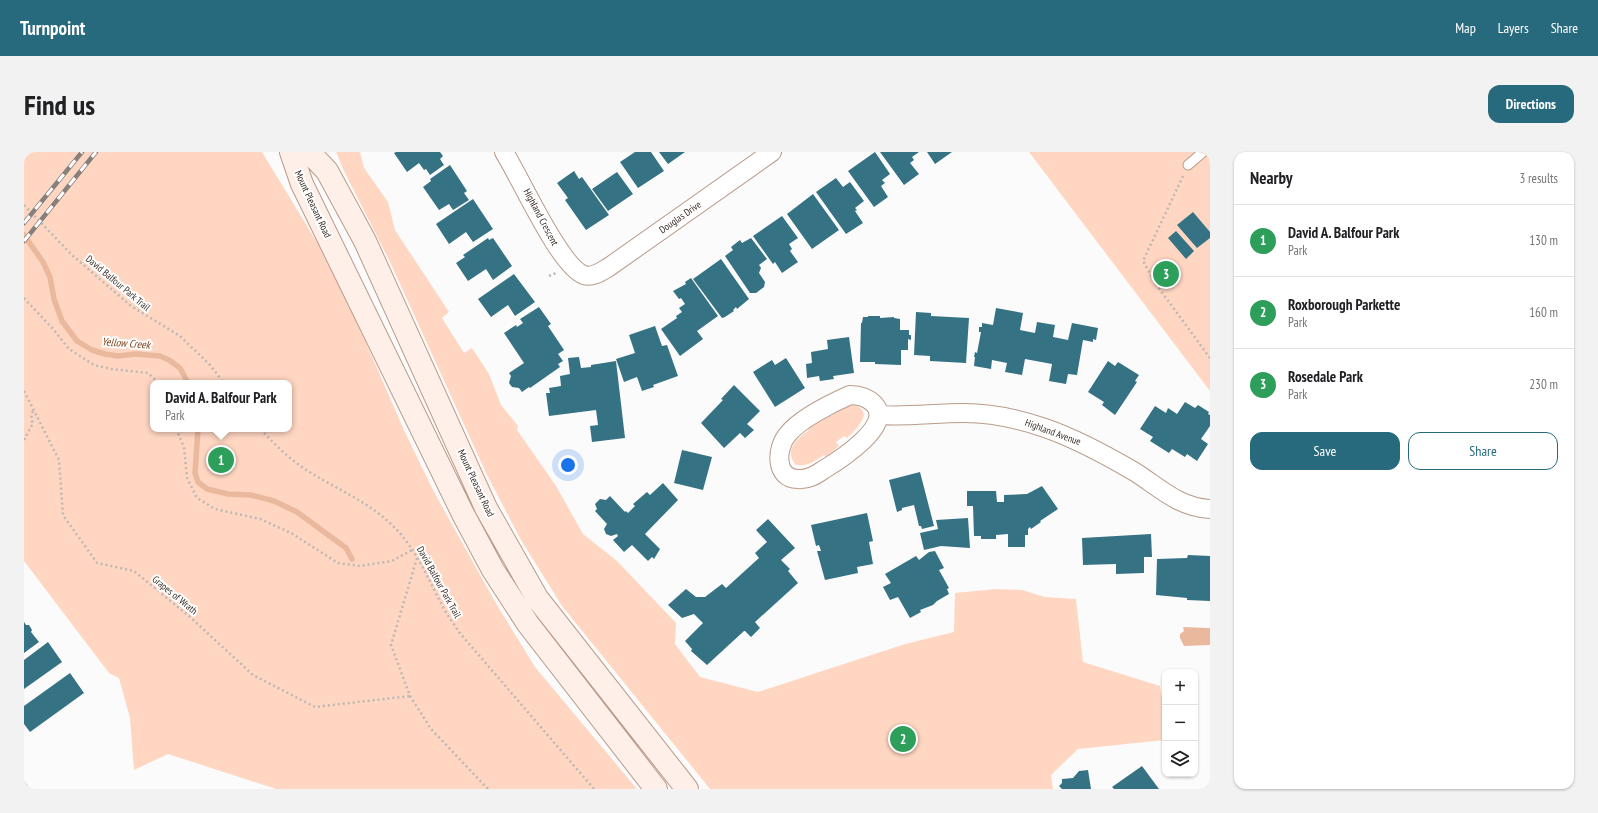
<!DOCTYPE html>
<html lang="en">
<head>
<meta charset="utf-8">
<style>
  :root { --surface:#fff; --page:#f2f2f2; --text:#202124; --muted:#757577; --line:#e0e0e0; --accent:#286a7d }
  body { margin:0; font-family:"PT Sans Narrow",sans-serif; background:var(--page); color:var(--text) }
  .controls { position:absolute; right:12px; bottom:12px; display:grid; overflow:hidden; border-radius:8px; box-shadow:0 1px 3px #0004 }
  .controls button { width:36px; height:36px; display:grid; place-items:center; padding:0; border:0; border-bottom:1px solid var(--line); background:var(--surface); color:var(--text); font:20px sans-serif }
  .you { position:absolute; left:544px; top:313px; width:14px; height:14px; margin:-10px; border:3px solid #fff; border-radius:50%; background:#1a73e8; box-shadow:0 0 0 6px #1a73e833 }
  .badge { display:grid; place-items:center; width:26px; height:26px; border-radius:50%; background:var(--accent); color:#fff; font-size:13px; font-weight:700 }
  .pin { position:absolute; translate:-50% -50%; border:2px solid #fff; box-shadow:0 1px 4px #0006 }
  .popup { position:absolute; left:126px; top:228px; width:142px; height:52px; box-sizing:border-box; display:grid; place-content:center; border-radius:8px; background:var(--surface); filter:drop-shadow(0 1px 3px #0005); font-size:13px; white-space:nowrap; color:var(--muted) }
  .popup b { font-size:15px; color:var(--text) }
  .popup::after { content:''; position:absolute; left:50%; top:100%; margin-left:-8px; border:8px solid transparent; border-top-color:var(--surface) }
  .list { margin:0; padding:0; list-style:none }
  h2 { display:flex; justify-content:space-between; align-items:center; height:52px; margin:0; padding:0 16px; font-size:17px }
  h2 small { font-size:13px; font-weight:400; color:var(--muted) }
  .list li { display:grid; grid-template-columns:26px 1fr auto; gap:12px; align-items:center; box-sizing:border-box; height:72px; padding:0 16px; border-top:1px solid var(--line) }
  .list b { display:block; font-size:15px; white-space:nowrap }
  .list p { margin:0; font-size:13px; white-space:nowrap; color:var(--muted) }
  .list em { font-size:13px; font-style:normal; color:var(--muted) }
  .actions { display:flex; gap:8px; padding:12px 16px }
  .actions a { flex:1; padding:9px 0; border:1px solid var(--accent); border-radius:12px; text-align:center; font-size:14px; color:var(--accent) }
  .actions .main { background:var(--accent); color:#fff }
  .icon { flex:none; width:22px; height:22px; fill:none; stroke:currentColor; stroke-width:2; stroke-linecap:round; stroke-linejoin:round }
  .map { position:relative; flex:none; width:1186px; height:637px; overflow:hidden; border-radius:12px }
  header { display:flex; align-items:center; gap:24px; box-sizing:border-box; height:56px; padding:0 20px; background:var(--accent); color:#fff }
  header strong { font-size:19px }
  nav { display:flex; gap:22px; margin-inline-start:auto; font-size:14px }
  .intro { display:flex; align-items:center; justify-content:space-between; box-sizing:border-box; height:96px; padding:0 24px }
  h1 { margin:0; font-size:28px }
  .button { padding:10px 18px; border-radius:12px; background:var(--accent); color:#fff; font-size:14px; font-weight:700 }
  main { display:flex; gap:24px; padding:0 24px }
  aside { flex:1; background:var(--surface); border-radius:12px; box-shadow:0 1px 3px #0004 }
  .map>svg:first-child { display:block }
  .green { fill:#ffd6c1; fill-rule:evenodd }
  .water { fill:#e9b89d }
  .lines { fill:none; stroke-linecap:round; stroke-linejoin:round }
  .stream { stroke:#e9b89d; stroke-width:5.5 }
  .building { fill:#357284 }
  .lane-casing { stroke:#ba9b8a; stroke-width:11 }
  .street-casing { stroke:#ba9b8a; stroke-width:20 }
  .secondary-casing { stroke:#ba9b8a; stroke-width:24 }
  .path { stroke:#bcb8b6; stroke-width:2.5; stroke-dasharray:2 3; stroke-linecap:butt }
  .lane { stroke:#fff; stroke-width:9 }
  .street { stroke:#fff; stroke-width:18 }
  .secondary { stroke:#feefe8; stroke-width:22 }
  .rail-casing { stroke:#877f7b; stroke-width:4.5 }
  .rail { stroke:#fff; stroke-width:3; stroke-dasharray:9; stroke-linecap:butt }
  .labels { text-anchor:middle; dominant-baseline:central; stroke-width:4; stroke-linejoin:round; paint-order:stroke }
  .street-label { font-size:10px; fill:#3a2d26; stroke:#fff }
  .water-label { font-size:11px; font-style:italic; fill:#81441d; stroke:#fff }
</style>
</head>
<body>
<header>
<strong>Turnpoint</strong>
<nav><a>Map</a><a>Layers</a><a>Share</a></nav>
</header>
<div class="intro"><h1>Find us</h1><a class="button">Directions</a></div>
<main>
<div class="map">
<svg width="1186" height="637" viewBox="0 0 1186 637">
  <rect width="100%" height="100%" fill="#fbfbfb"/>
  <path class="green" d="M0,0H238L294,92L328,159L380,278L409,338L470,448L511,515L613,637H252L144,602L110,618L106,566L95,526L85,521L0,409ZM129,231H265V277H129Z
    M312,0H336L340,16L364,50L371,78L425,160L418,166L440,201L448,196L465,222L477,253L494,274L493,278L532,334L559,382L593,409L652,471L651,492L676,525L734,540L881,492L930,480L931,441L972,437L998,438L1021,445L1052,447L1059,510L1136,534L1141,566V588L1054,597L1027,623L1029,637H686L538,454L497,388L463,323L366,110L320,19Z
    M1005,0H1186V239Z
    M830,253C852,260 831,278 823,286L820,284L812,290L815,294L802,305L800,303C791,309 783,315 772,313C759,298 773,287 785,278L784,276L805,262L807,264L822,255Z"/>
  <path class="water" d="M1159,475L1186,476V493L1160,494L1156,486V482L1160,479Z"/>
  <g class="lines">
    <path class="stream" d="M0,83L19,110L26,125L30,147L38,169L53,189L68,198L81,202L94,204L112,202L136,204L145,208L156,216L164,231
      M174,277L171,321L174,330L183,337L204,342L227,343L250,349L273,360L322,396L328,407"/>
  </g>
  <path class="building" d="M372,0H416L419,4L416,7L420,13L406,23L402,17L400,18L395,11L383,20L370,1Z
    M611,0H627L640,19L614,36L596,10Z
    M635,0H661L644,12Z
    M851,0L866,22L858,28L861,31L857,34L864,45L850,55L824,19Z
    M856,0H895L888,5L890,8L886,11L895,22L880,33Z
    M903,0H928L911,12Z
    M426,13L443,39L440,41L445,48L429,58L425,52L415,58L399,35L407,29L406,27Z
    M550,19L555,27L558,25L585,63L562,78L541,48L544,46L533,31Z
    M593,20L609,42L584,59L568,37Z
    M812,26L819,35L826,30L840,49L831,56L833,58L831,59L839,71L822,82L792,40Z
    M789,42L815,78L788,97L763,62Z
    M449,47L469,77L449,90L442,80L425,92L412,72Z
    M1169,60L1186,80V86L1173,96L1153,73Z
    M758,64L774,86L765,92L768,97L766,99L774,110L758,121L751,110L749,112L729,84Z
    M1152,79L1170,99L1162,107L1144,86Z
    M464,86L465,88L469,86L488,114L469,128L462,117L444,129L432,111L441,105L439,103Z
    M727,86L743,107L735,113L737,116L735,121L741,130L740,135L732,141H726L701,104L709,98L707,95L716,88L718,91Z
    M697,107L725,147L713,157L712,155L709,158L710,159L701,165L698,166L669,127Z
    M490,122L511,150L491,164L484,153L467,165L454,147Z
    M667,126L694,164L673,179L679,187L656,204L637,177L653,166L652,164L658,160L655,156L661,152L657,146L655,147L649,139L662,132L661,130Z
    M515,155L527,172L524,174L540,198L534,202L539,209L534,212L536,215L506,236L505,235L498,240L495,236L488,235L485,231L487,224L485,221L500,211L480,181L492,173L493,175L499,171L496,167Z
    M972,156L999,161L996,178L1011,181L1013,170L1031,173L1029,185L1044,188L1048,171L1074,176L1072,188L1069,187V190L1059,188L1053,223L1044,222L1042,232L1025,229L1028,212L1001,207L998,223L981,220L983,211L968,208L967,217L950,214L951,205H950L951,200L953,201L957,180H955V175H958V171L969,173Z
    M892,160L907,161V164L945,166L942,211L906,209V204L890,203Z
    M844,164H856V166L870,165V166L876,167V178H885V183H887V188L884,187V198H877V213L851,212V210H836L837,171H838L839,165H844Z
    M631,174L638,194L643,193L654,224L629,233L630,235L618,239L613,225L600,230L592,207L611,201L605,183Z
    M825,185L830,221L809,224L810,227L796,229L795,224L783,226L782,212L788,211L787,200L804,197L803,188Z
    M555,205L557,216L567,215V213L592,209L601,286L568,290L566,274L574,273L572,258L525,264L522,241H526L525,236L537,234L536,224L546,222L544,206Z
    M762,206L781,236L751,255L729,220L748,208L751,213Z
    M1084,209L1091,214L1094,210L1115,223L1111,229L1113,230L1091,263L1078,253L1080,250L1064,240Z
    M710,233L736,259L723,272L730,278L721,286L716,281L700,296L677,271L699,248L697,247Z
    M1161,250L1171,256L1174,253L1185,260L1184,262L1186,263V274L1177,287L1184,292L1173,309L1163,302L1161,305L1148,297L1145,301L1126,289L1129,285L1116,277L1131,254L1142,261L1144,256L1153,262Z
    M658,298L688,305L679,338L650,331Z
    M896,320L910,374L898,377L897,374H895L890,353L878,356V358L873,360L865,328Z
    M639,331L654,348L621,382L636,397L630,407L628,405L624,409L608,393L600,400L589,388L594,384L593,382L587,384L582,382L580,377L583,372L571,359L573,357L571,352L576,347L582,348L586,344L601,360L602,359L604,361L611,354L609,352L623,340L626,343Z
    M1018,334L1034,357L1016,369L1017,370L1007,377L1006,375L1004,377V383H1001V395H984V382L972,383V387H957V384H950L949,354H943V339H972L973,350H980V343L1003,342Z
    M843,361L849,389L845,390L849,412L833,415L834,421L801,428L793,399H797L795,393L792,394L787,373Z
    M944,366L946,396L917,394L900,398L896,381L914,377L912,368Z
    M744,367L771,396L757,408L766,417L764,419L774,431L731,470L736,476L727,485L721,479H720L683,513L667,499L668,497L661,489L679,471L670,462L658,466L644,453L662,437L672,445H681L698,432L702,436L735,406L731,401L743,390L732,378Z
    M1127,382L1128,405H1120V421L1092,422V412L1059,413L1058,386Z
    M911,399L920,416L915,418L925,436L923,437L925,442L913,449L909,453L896,458L897,460L886,466L874,445L866,448L859,435L867,431L861,422L892,404L895,408L905,400Z
    M1164,403L1186,404V449L1163,448V446L1132,443L1133,407L1163,406Z
    M0,470L2,473H5L8,478L7,480L15,490L0,501Z
    M24,490L38,510L0,537V508Z
    M46,521L60,541L6,580L0,572V554Z
    M1118,614L1135,637H1090L1088,635Z
    M1064,618L1067,637H1038L1035,634L1038,631V627L1049,626L1055,619Z
    M0,629L6,637H0Z"/>
  <g class="lines">
    <defs>
      <path id="lane" d="M1164,13L1179,0"/>
      <path id="street" d="M480,0C496,25 536,115 560,123C569,126 578,119 585,115L748,0
        M826,243C835,243 843,245 850,252C871,273 814,309 799,318C792,323 784,328 774,327C750,327 752,295 764,282C776,267 808,251 826,243Z
        M855,263C883,265 911,261 940,261C967,261 995,267 1021,276C1053,287 1082,303 1111,320C1136,336 1154,355 1186,357"/>
      <path id="secondary" d="M267,0L278,32L439,362L469,418L504,472L632,637
        M285,0L303,19L341,89L462,356L513,446L663,637"/>
    </defs>
    <use href="#lane" class="lane-casing"/>
    <use href="#street" class="street-casing"/>
    <use href="#secondary" class="secondary-casing"/>
    <path class="path" d="M1159,24L1119,109L1134,135L1186,206
      M0,53L48,103L107,154L156,184L186,213L200,231
      M525,124L532,121
      M0,146L29,177L45,197L70,213L87,217L124,221L135,231
      M0,239L35,308L39,363L73,411L110,419L165,464L229,523L291,555L386,544
      M152,277L160,295L163,326L173,346L191,357L236,367L267,381L314,411L336,414L368,409L388,398
      M237,277C251,294 268,309 287,321C315,338 346,351 369,374C392,396 404,427 419,455C423,463 430,472 435,480L570,637
      M0,288L9,271L7,267L9,258
      M393,406L367,493L386,544L407,577L464,637"/>
    <use href="#lane" class="lane"/>
    <use href="#street" class="street"/>
    <use href="#secondary" class="secondary"/>
    <defs>
      <path id="rail" d="M0,71L58,0
        M0,89L72,0"/>
    </defs>
    <use href="#rail" class="rail-casing"/>
    <use href="#rail" class="rail"/>
  </g>
  <g class="labels">
    <g class="street-label">
      <text transform="translate(289 52) rotate(65)">Mount Pleasant Road</text>
      <text transform="translate(517 65) rotate(62)">Highland Crescent</text>
      <text transform="translate(656 65) rotate(-35)">Douglas Drive</text>
      <text transform="translate(94 131) rotate(40)">David Balfour Park Trail</text>
      <text transform="translate(1029 280) rotate(20)">Highland Avenue</text>
      <text transform="translate(452 331) rotate(65)">Mount Pleasant Road</text>
      <text transform="translate(415 430) rotate(61)">David Balfour Park Trail</text>
      <text transform="translate(151 443) rotate(39)">Grapes of Wrath</text>
    </g>
    <g class="water-label">
      <text transform="translate(102 191) rotate(4)">Yellow Creek</text>
    </g>
  </g>
</svg>
<div class="controls">
<button>+</button>
<button>−</button>
<button><svg class="icon" aria-label="layers" viewBox="0 0 24 24"><path d="M12 4l9 5-9 5-9-5zM3 14l9 5 9-5"/></svg></button>
</div>
<div class="you"></div>
<div class="pin badge" style="left:197px;top:308px;background:#2e9e5b">1</div>
<div class="popup"><b>David A. Balfour Park</b>Park</div>
<div class="pin badge" style="left:879px;top:587px;background:#2e9e5b">2</div>
<div class="pin badge" style="left:1142px;top:122px;background:#2e9e5b">3</div>
</div>
<aside>
<h2>Nearby<small>3 results</small></h2>
<ul class="list">
<li><span class="badge" style="background:#2e9e5b">1</span><div><b>David A. Balfour Park</b><p>Park</p></div><em>130 m</em></li>
<li><span class="badge" style="background:#2e9e5b">2</span><div><b>Roxborough Parkette</b><p>Park</p></div><em>160 m</em></li>
<li><span class="badge" style="background:#2e9e5b">3</span><div><b>Rosedale Park</b><p>Park</p></div><em>230 m</em></li>
</ul>
<div class="actions"><a class="main">Save</a><a>Share</a></div>
</aside>
</main>
</body>
</html>
